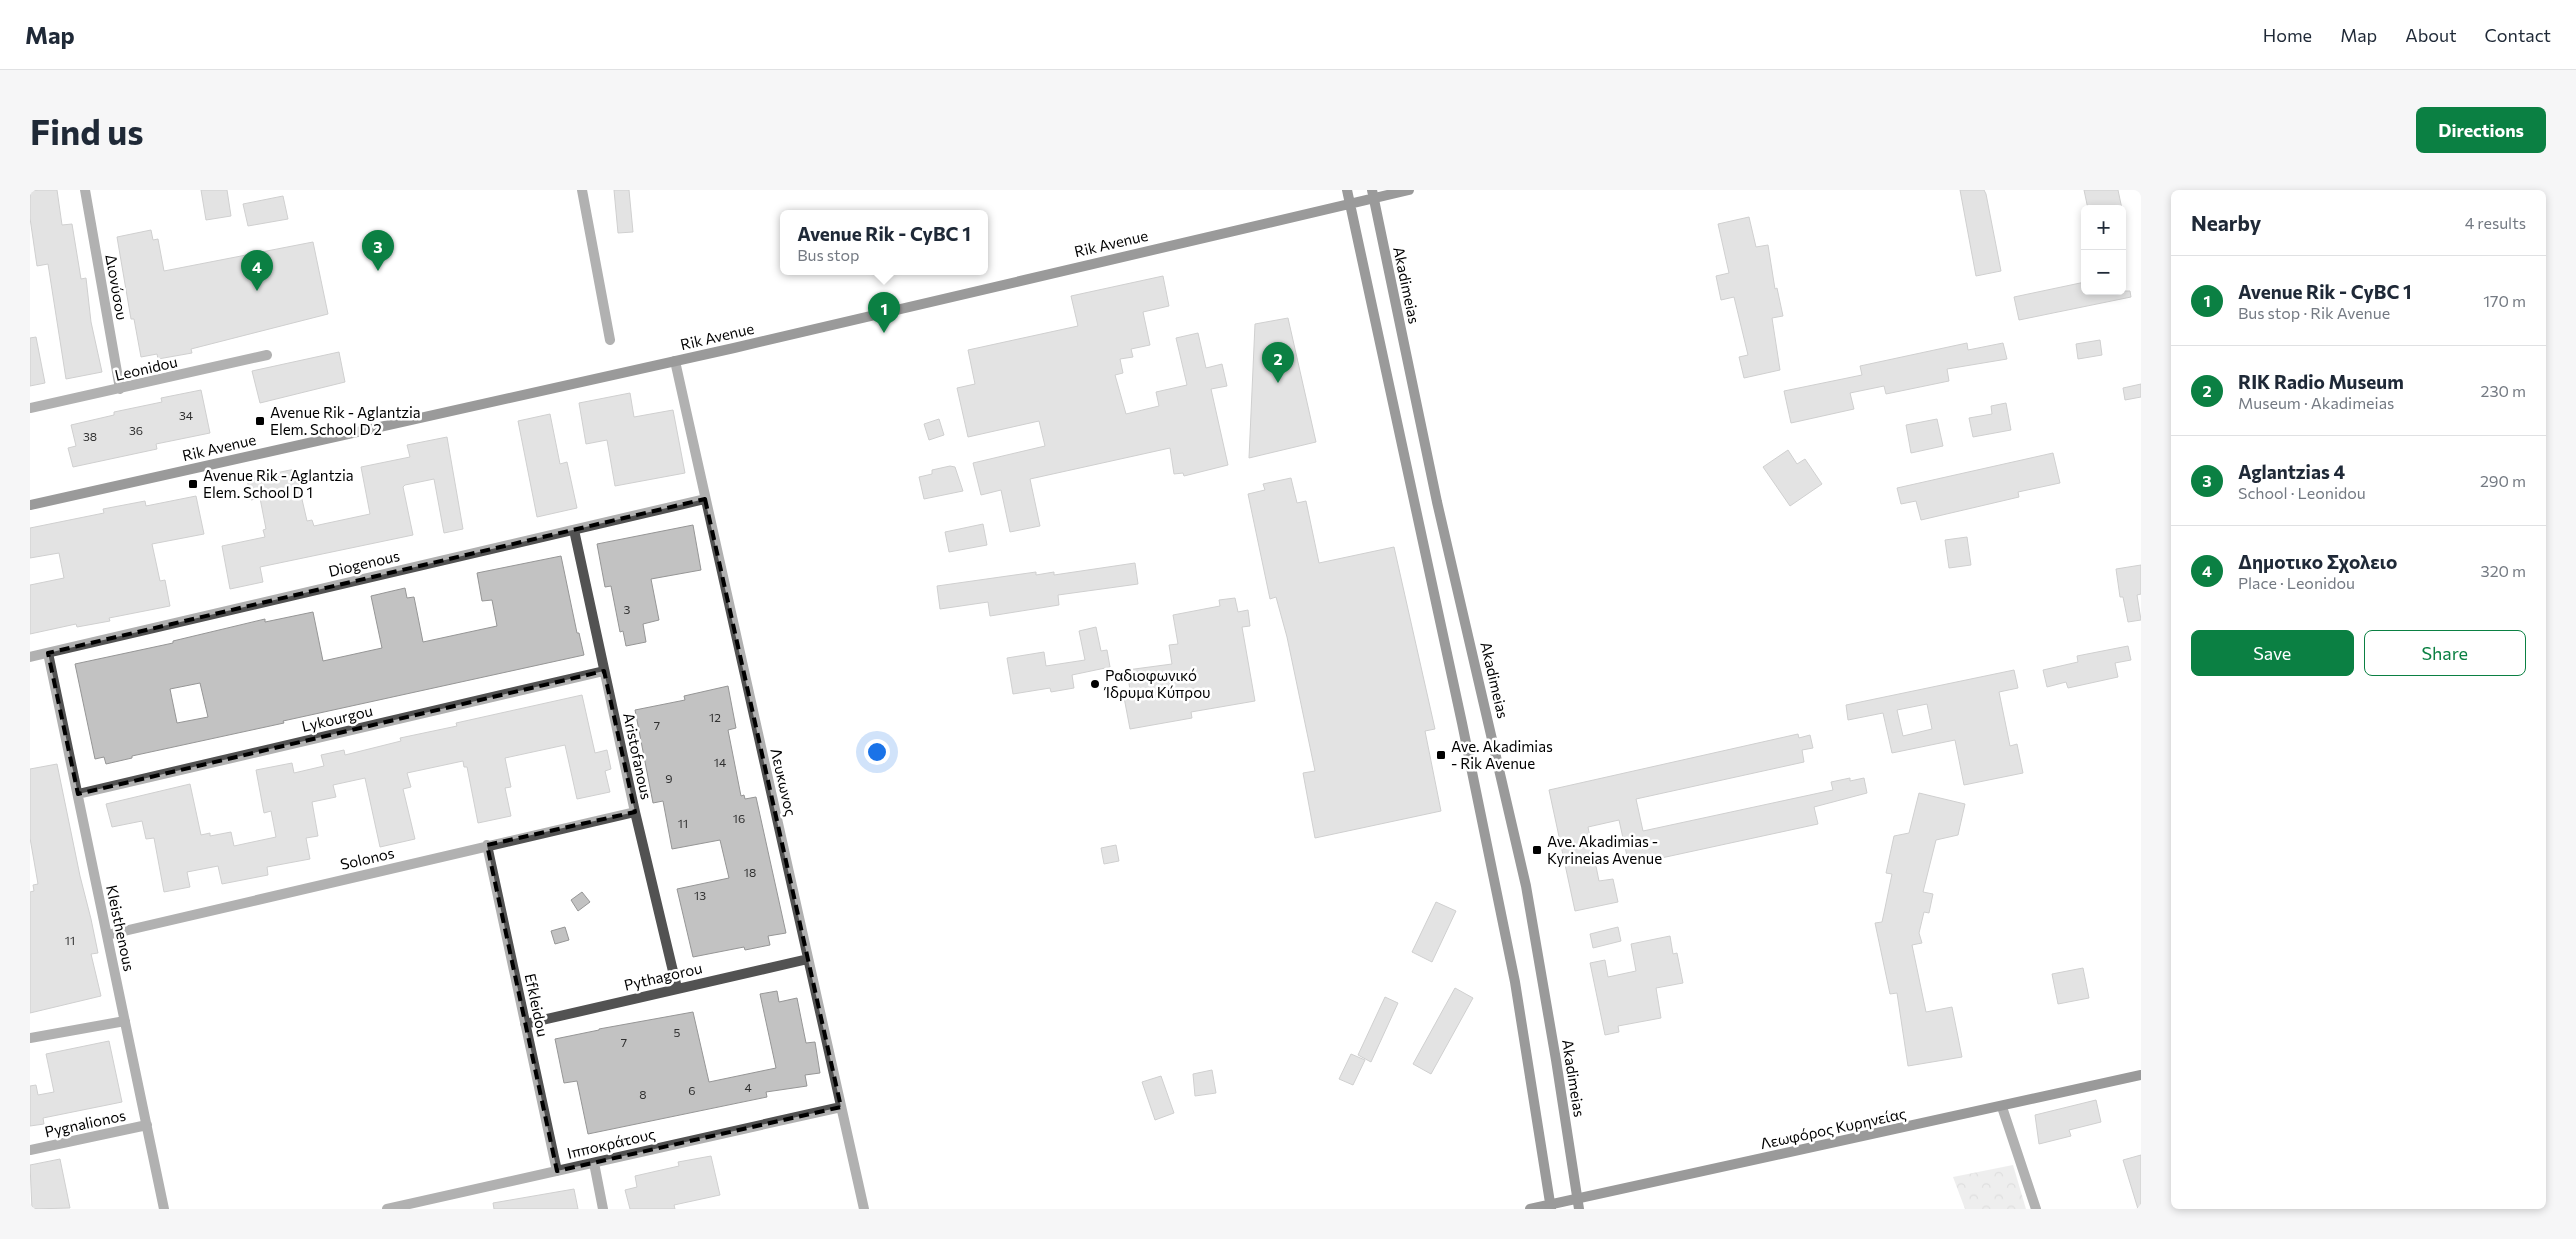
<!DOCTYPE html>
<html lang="en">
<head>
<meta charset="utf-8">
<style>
  :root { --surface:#fff; --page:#f6f6f7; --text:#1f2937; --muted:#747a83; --line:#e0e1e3; --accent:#0b8043 }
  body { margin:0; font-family:Commissioner,sans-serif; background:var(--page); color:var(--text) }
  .controls { position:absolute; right:15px; top:15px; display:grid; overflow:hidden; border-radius:8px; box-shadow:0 2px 8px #0003 }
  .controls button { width:45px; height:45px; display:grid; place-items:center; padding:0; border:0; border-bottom:1px solid var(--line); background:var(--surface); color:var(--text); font:25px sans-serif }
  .you { position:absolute; left:846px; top:561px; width:18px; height:18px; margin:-12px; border:4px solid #fff; border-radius:50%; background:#1a73e8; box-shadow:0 0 0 8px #1a73e833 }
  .badge { display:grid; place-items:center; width:32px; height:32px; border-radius:50%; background:var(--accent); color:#fff; font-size:16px; font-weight:700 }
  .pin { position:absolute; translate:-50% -41px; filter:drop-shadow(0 1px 2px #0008) }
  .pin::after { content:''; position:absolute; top:26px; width:18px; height:15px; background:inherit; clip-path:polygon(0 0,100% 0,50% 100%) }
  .popup { position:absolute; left:750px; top:20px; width:208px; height:65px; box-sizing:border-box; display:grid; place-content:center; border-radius:8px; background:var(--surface); filter:drop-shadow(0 1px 4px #0005); font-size:16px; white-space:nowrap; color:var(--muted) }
  .popup b { font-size:19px; color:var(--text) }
  .popup::after { content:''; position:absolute; left:50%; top:100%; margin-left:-10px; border:10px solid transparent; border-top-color:var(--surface) }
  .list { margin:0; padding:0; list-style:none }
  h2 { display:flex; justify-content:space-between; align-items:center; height:65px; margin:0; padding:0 20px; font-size:21px }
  h2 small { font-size:16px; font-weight:400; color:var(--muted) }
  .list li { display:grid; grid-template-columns:32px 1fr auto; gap:15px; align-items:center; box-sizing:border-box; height:90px; padding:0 20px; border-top:1px solid var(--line) }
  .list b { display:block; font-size:19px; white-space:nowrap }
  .list p { margin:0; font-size:16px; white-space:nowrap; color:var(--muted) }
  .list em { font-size:16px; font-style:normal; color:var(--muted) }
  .actions { display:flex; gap:10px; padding:15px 20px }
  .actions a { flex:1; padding:11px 0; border:1px solid var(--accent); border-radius:8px; text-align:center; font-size:18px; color:var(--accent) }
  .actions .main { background:var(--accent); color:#fff }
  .map { position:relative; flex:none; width:2111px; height:1019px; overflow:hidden; border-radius:8px }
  header { display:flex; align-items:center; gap:30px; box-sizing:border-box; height:70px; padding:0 25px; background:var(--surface); border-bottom:1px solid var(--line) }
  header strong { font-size:24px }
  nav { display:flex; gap:28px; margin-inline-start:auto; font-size:18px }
  .intro { display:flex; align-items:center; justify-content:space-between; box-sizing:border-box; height:120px; padding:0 30px }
  h1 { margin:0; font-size:35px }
  .button { padding:12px 22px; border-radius:8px; background:var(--accent); color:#fff; font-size:18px; font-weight:700 }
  main { display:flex; gap:30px; padding:0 30px }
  aside { flex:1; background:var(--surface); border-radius:8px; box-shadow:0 2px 8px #0003 }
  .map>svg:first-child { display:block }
  .forest { fill:url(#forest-crowns) }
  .building { fill:#c2c2c2; stroke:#969696; fill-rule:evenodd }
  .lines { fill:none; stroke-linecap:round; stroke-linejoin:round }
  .street { stroke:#525252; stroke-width:10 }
  .secondary { stroke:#1f1f1f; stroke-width:10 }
  .marked { fill:none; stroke:#000; stroke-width:4; stroke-dasharray:10 6; stroke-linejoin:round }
  .poi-dot { fill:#000; stroke:#fff; stroke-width:2 }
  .labels { text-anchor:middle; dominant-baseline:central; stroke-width:5; stroke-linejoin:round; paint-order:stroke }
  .number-label { font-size:12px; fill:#303030 }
  .street-label { font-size:15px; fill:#000; stroke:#fff }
  .poi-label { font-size:15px; fill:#000; stroke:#fff; text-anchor:start }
</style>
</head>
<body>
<header>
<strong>Map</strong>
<nav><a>Home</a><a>Map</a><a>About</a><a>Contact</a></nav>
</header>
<div class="intro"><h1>Find us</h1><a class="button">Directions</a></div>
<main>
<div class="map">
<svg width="2111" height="1019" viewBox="0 0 2111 1019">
  <defs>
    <pattern id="forest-crowns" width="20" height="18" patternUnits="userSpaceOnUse" patternTransform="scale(1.25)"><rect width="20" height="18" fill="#d9d9d9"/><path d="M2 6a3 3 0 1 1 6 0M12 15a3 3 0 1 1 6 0" fill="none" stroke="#b8b8b8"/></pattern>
  </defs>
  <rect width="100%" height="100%" fill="#fff"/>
  <path class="forest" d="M1983,975L1996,1019H1935L1923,987Z"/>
  <path class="building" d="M0,0H27L32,35L42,34L51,89L56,88L61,132L72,182L36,189L18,74L7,76L0,28Z
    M171,0H197L201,26L176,30Z
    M584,0H599L603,42L588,43Z
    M1930,0H1954L1956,4L1971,81L1946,86Z
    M2054,0H2088L2092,19H2058Z
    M253,6L258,29L218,36L213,14Z
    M1719,27L1726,57L1738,55L1745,99L1747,98L1753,126L1742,128L1750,180L1714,188L1709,167L1718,165L1704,107L1691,110L1686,86L1699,83L1688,34Z
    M121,40L123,50L128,49L134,81L283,52L298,124L161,159L162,163L128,169L127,164L111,167L104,129H101L87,47Z
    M1133,86L1139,116L1113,122L1120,155L1101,159L1103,167L1090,169L1093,183L1085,185L1096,224L1129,216L1126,202L1157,195L1146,148L1168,143L1176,178L1192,174L1197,196L1181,199L1198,275L1154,286L1153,283L1144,284L1140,258L1000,289L1010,336L980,342L971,300L951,305L943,273L1015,256L1009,231L938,247L927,198L945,194L938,160L1048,136L1041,106Z
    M2055,92V101H2100L2101,107L1989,130L1984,107Z
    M1258,128L1286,252L1219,268L1225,134Z
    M6,147L15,193L0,196V148Z
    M2070,150L2072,165L2048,169L2046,154Z
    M1937,153L1938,160L1973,153L1977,169L1917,179L1919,191L1856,204L1854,196L1820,203L1824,219L1761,233L1754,201L1832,185L1830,176Z
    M309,162L315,192L230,213L222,181Z
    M2111,194V207L2095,210L2093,198Z
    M171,200L180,243L126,254L127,259L43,277L38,258L46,256L41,235L84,225V222L132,212L131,208Z
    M600,203L604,227L643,220L655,283L585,296L577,250L556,254L549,213Z
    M1976,213L1981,240L1943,247L1939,228L1962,224L1961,216Z
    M520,224L530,274L537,272L547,318L507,327L488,231Z
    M909,229L914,245L899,250L894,234Z
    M1907,229L1913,256L1881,263L1876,235Z
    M417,247L433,339L414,343L404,289L375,295L373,297L383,345L230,377L233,392L200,399L192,356L235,347L233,340L236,339L230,308L221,310L217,289L265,279L277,331L282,330L284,336L340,324L331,277L380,267L377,255Z
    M1758,260L1767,274L1775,269L1792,294L1760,316L1733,277Z
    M2023,263L2030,293L1988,302L1989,307L1891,330L1886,311L1871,314L1867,298Z
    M920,276L925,277L933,301L894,309L889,287L902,284V280Z
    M1261,288L1267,313L1276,311L1289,373L1364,357L1405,539L1395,541L1411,621L1285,648L1273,583L1285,581L1257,447L1246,407L1240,409L1218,304L1235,300L1233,294Z
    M166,306L174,344L122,354L130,391L135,390L140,416L79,428L80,431L47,437L46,434L0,444V395L34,388L29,363L0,368V338L74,323L73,319L115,311L116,316Z
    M953,334L957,355L919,362L915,342Z
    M663,335L671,380L621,389L629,430L613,434L616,452L596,456L593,441L590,442L581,396L575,397L567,354Z
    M1937,347L1941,375L1919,378L1915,350Z
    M531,366L547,443H549L554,465L253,531L254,533L102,566V568L76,574L74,567L65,569L45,474L143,453V451L235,429V432L283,422L293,471L352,458L341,406L375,398L377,408L384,407L393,452L467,436L462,410L452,411L447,383ZM170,493L178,527L147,533L140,499Z
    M1105,373L1108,394L1028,405L1029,415L960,426L958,412L910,419L907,396L1006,382V385L1024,382V385Z
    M2111,375V404L2107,405L2111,430L2098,432L2093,407H2090L2086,379Z
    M1205,408L1208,422L1218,420L1220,436L1212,437L1225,511L1161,522L1162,528L1100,539L1093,502L1100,500L1097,480L1142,474L1139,455L1148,454L1143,425L1190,416L1189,410Z
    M1066,437L1071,461L1077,460L1080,477L1042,485L1044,498L1021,502L1020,498L983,504L977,468L1014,462L1016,476L1055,470L1049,441Z
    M2098,456L2101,470L2085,473L2088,487L2038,498L2036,492L2017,497L2013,480L2048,472L2047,466Z
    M1984,480L1988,498L1969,502L1980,556L1987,554L1993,583L1934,595L1925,550L1862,563L1853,523L1818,530L1816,515ZM1897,514L1902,539L1873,546L1867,520Z
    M698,496L706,538L698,540L711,606L714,605L715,609L726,607L756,743L738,746L740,755L715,760L714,757L663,767L647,699L699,688L690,650L642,659L633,611L623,613L605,520L655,510L654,506Z
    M552,505L565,563L577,560L581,579L575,581L580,602L547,609L535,555L475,568L481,597L475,598L481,626L448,633L437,577H434L433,571L377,583L381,597L373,599L385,649L350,657L335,588L303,595L306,607L282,612L288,646L276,648L280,669L237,677L238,685L192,694L188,676L157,682L160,697L134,702L124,648L116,649L112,631L82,637L76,614L160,594L171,645L180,643V646L201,642L204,656L246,647L241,621L234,623L226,580L262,573L264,583L294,576L291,565L314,560L315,565L371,551L370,548L427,536L426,533Z
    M1768,544L1769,548L1780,545L1783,558L1772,560L1774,572L1606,609L1613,641L1803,600L1801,592L1820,588V591L1834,588L1837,603L1784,617L1788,634L1599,675L1589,630L1558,637L1569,691L1583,689L1588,712L1545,721L1519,600Z
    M27,574L50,686L61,729L68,763L61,764L71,806L0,823V702L4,701L3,695L8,694L0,648V579Z
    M1889,603L1935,614L1928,645L1906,650L1893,702L1903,704L1899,723L1894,722L1889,743L1892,753L1882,755L1896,822L1922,817L1932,867L1878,876L1867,803L1860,804L1845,733L1852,732L1855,718L1862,684L1856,683L1864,646L1879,643Z
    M1086,655L1089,671L1074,674L1071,658Z
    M552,702L560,712L548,721L541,710Z
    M1406,712L1426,721L1402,772L1382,762Z
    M535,737L539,750L525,754L521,741Z
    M1588,737L1591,751L1563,758L1560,744Z
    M1640,746L1643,764L1647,763L1653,793L1626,798L1631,828L1588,836L1589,842L1575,845L1560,773L1575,770L1578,787L1606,781L1601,754Z
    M2053,778L2059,808L2028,814L2022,784Z
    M1425,798L1443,808L1401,884L1383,874Z
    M747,801L749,812L767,808L776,853L785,852L790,883L775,885L777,896L736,902L737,907L558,944L547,891L534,893L525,849L569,840V839L663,822L679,892L746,878L730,804Z
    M1355,807L1368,813L1341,872L1328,865Z
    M79,851L92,912L13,928L14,934L0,936V896L6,895L8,905L24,902L16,864Z
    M1321,864L1335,870L1323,895L1309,889Z
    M1182,880L1186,903L1165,906L1163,884Z
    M1131,886L1144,923L1125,930L1112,892Z
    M2066,910L2071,932L2039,940L2041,946L2009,954L2005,925Z
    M2111,965V1018L2108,1019L2093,970Z
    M681,966L690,1005L644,1015L645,1019H600L595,1000L607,997L605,986L649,976L648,972Z
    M30,969L40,1018L2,1019L0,975Z
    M544,999L548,1019H464L463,1013Z"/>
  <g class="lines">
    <path class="street" d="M55,0L90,199
      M552,0L580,150
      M645,171L834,1019
      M0,218L237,165
      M544,340L605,622L647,798
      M18,463L134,1019
      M0,467L675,309
      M48,604L574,481
      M457,655L527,981
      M77,745L605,622
      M495,834L778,769
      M0,848L95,831
      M1972,917L2006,1019
      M0,960L117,935
      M564,973L573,1019
      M357,1019L811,917"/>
    <path class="secondary" d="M1317,0L1432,533L1485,792L1521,1019
      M1342,0L1407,312L1496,696L1526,870L1549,1019
      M0,315L704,158L1379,0
      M1500,1019L2111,885"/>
  </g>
  <path d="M0 0H2111V1019H0ZM675,309L811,917L527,981L457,655L605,622L574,481L48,604L18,463Z" fill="#fff" fill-opacity=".55" fill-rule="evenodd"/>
  <path class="marked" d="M675,309L811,917L527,981L457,655L605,622L574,481L48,604L18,463Z"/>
  <g class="poi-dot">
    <rect x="225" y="226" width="10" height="10" rx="2.5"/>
    <rect x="158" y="289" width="10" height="10" rx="2.5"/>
    <circle cx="1065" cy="494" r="5"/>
    <rect x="1406" y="560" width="10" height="10" rx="2.5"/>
    <rect x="1502" y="655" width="10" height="10" rx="2.5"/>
  </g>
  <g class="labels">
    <g class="number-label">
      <text x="156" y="225">34</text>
      <text x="106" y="240">36</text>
      <text x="60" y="246">38</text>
      <text x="597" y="419">3</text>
      <text x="685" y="527">12</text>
      <text x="627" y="535">7</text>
      <text x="690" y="572">14</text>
      <text x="639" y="588">9</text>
      <text x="709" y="628">16</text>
      <text x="653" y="633">11</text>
      <text x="720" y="682">18</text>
      <text x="670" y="705">13</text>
      <text x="40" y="750">11</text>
      <text x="647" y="842">5</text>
      <text x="594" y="852">7</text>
      <text x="718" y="897">4</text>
      <text x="662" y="900">6</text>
      <text x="613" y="904">8</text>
    </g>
    <g class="street-label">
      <text transform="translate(1081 53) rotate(-13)">Rik Avenue</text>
      <text transform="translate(1377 95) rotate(78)">Akadimeias</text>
      <text transform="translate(87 97) rotate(80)">Διονύσου</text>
      <text transform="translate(687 146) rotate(-13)">Rik Avenue</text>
      <text transform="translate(116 178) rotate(-13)">Leonidou</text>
      <text transform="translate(189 257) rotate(-13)">Rik Avenue</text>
      <text transform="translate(334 373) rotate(-13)">Diogenous</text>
      <text transform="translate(1465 490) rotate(77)">Akadimeias</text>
      <text transform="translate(307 528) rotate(-13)">Lykourgou</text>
      <text transform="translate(608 566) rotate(78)">Aristofanous</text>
      <text transform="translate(754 592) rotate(77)">Λευκωνος</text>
      <text transform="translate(337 668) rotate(-13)">Solonos</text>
      <text transform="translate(91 738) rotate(78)">Kleisthenous</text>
      <text transform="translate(633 786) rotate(-13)">Pythagorou</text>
      <text transform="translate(507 815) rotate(78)">Efkleidou</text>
      <text transform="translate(1544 888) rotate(81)">Akadimeias</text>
      <text transform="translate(55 933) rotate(-12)">Pygnalionos</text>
      <text transform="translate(1803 938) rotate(-12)">Λεωφόρος Κυρηνείας</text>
      <text transform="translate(581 953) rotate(-13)">Ιπποκράτους</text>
    </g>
    <g class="poi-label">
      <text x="240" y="222">Avenue Rik - Aglantzia<tspan x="240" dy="17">Elem. School D 2</tspan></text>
      <text x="173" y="285">Avenue Rik - Aglantzia<tspan x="173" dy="17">Elem. School D 1</tspan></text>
      <text x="1075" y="485">Ραδιοφωνικό<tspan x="1075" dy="17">Ίδρυμα Κύπρου</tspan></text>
      <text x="1421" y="556">Ave. Akadimias<tspan x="1421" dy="17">- Rik Avenue</tspan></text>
      <text x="1517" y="651">Ave. Akadimias -<tspan x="1517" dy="17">Kyrineias Avenue</tspan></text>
    </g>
  </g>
</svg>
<div class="controls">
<button>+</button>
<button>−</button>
</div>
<div class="you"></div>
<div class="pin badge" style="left:854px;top:143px">1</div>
<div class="popup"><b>Avenue Rik - CyBC 1</b>Bus stop</div>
<div class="pin badge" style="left:1248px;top:193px">2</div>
<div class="pin badge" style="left:348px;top:81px">3</div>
<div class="pin badge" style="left:227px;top:101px">4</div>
</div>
<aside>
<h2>Nearby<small>4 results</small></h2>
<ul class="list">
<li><span class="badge">1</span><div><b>Avenue Rik - CyBC 1</b><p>Bus stop · Rik Avenue</p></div><em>170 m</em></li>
<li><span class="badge">2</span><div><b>RIK Radio Museum</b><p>Museum · Akadimeias</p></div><em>230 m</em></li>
<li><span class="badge">3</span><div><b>Aglantzias 4</b><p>School · Leonidou</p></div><em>290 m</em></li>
<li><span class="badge">4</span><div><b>Δημοτικο Σχολειο</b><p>Place · Leonidou</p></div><em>320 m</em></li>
</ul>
<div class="actions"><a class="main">Save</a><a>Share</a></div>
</aside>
</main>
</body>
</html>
